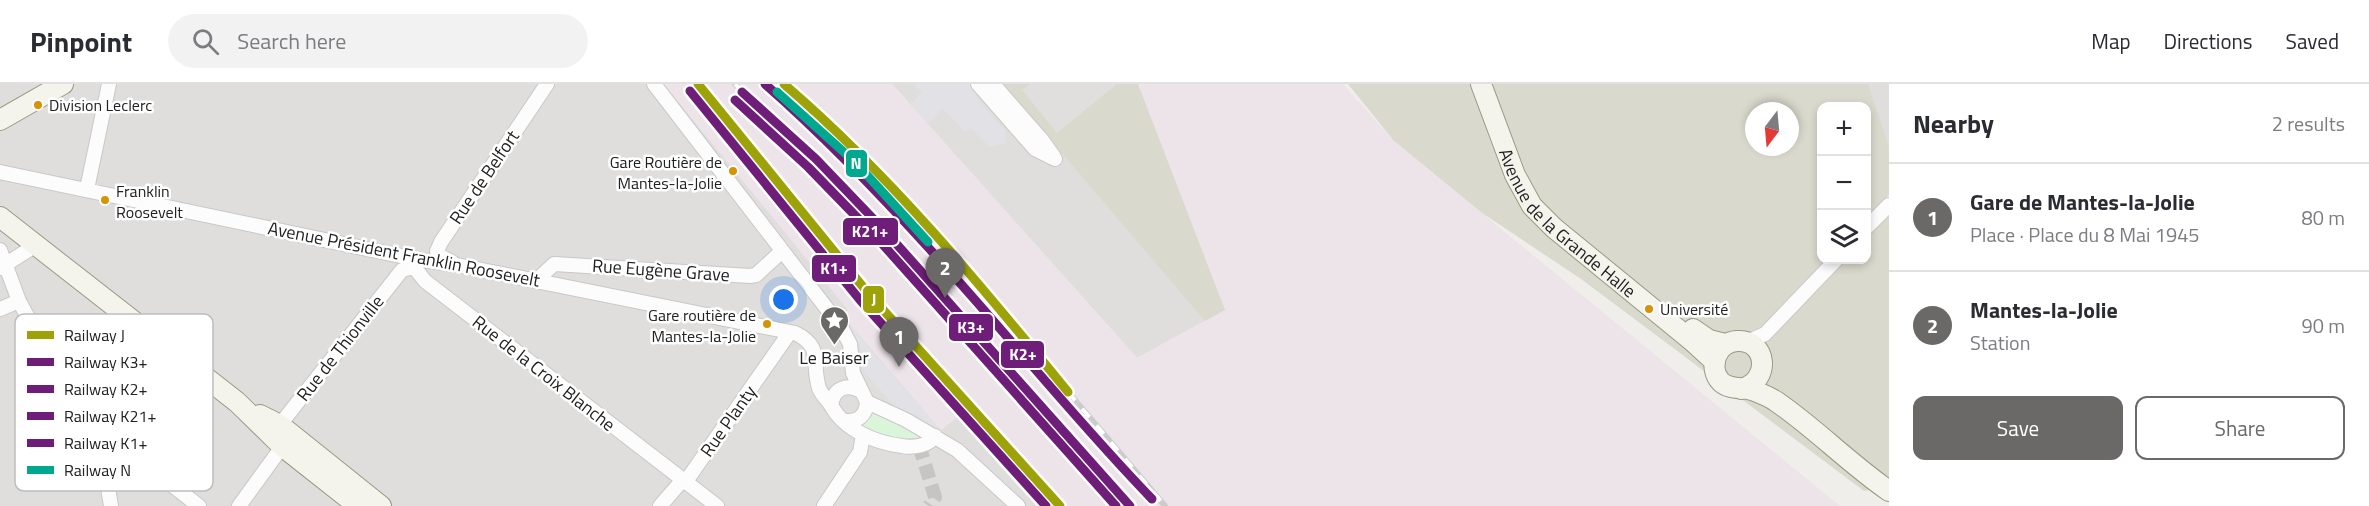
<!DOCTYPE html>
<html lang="en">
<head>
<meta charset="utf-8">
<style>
  :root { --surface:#fff; --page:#f2f2f3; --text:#2b2b33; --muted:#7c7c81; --line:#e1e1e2; --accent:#6a6968 }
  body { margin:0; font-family:"Titillium Web",sans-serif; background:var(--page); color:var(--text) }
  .controls { position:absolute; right:18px; top:18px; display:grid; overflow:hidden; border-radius:12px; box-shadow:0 3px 9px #0003 }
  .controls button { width:54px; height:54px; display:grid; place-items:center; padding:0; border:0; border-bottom:2px solid var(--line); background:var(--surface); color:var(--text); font:30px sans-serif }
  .compass { position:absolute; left:1745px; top:18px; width:54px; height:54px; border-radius:50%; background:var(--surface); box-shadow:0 3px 9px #0003; rotate:196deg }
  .you { position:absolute; left:784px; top:216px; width:21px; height:21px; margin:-15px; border:4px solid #fff; border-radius:50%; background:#1a73e8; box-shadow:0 0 0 9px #1a73e833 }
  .badge { display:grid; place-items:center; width:39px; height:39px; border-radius:50%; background:var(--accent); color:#fff; font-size:20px; font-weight:700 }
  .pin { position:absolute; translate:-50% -50px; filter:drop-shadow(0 2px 3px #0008) }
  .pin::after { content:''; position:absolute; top:32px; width:21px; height:18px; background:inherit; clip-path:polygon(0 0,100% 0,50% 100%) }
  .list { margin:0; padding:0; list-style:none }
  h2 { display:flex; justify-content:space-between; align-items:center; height:78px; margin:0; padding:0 24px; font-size:26px }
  h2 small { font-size:20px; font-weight:400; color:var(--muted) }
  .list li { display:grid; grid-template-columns:39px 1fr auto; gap:18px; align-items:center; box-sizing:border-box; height:108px; padding:0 24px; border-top:2px solid var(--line) }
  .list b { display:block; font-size:22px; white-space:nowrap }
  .list p { margin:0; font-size:20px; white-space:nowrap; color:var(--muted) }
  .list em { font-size:20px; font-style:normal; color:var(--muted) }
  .actions { display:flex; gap:12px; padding:18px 24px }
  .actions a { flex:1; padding:14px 0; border:2px solid var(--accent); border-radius:12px; text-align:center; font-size:21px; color:var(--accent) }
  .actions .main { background:var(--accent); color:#fff }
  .icon { flex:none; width:33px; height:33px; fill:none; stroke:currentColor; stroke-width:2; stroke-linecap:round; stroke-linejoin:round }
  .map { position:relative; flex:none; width:1889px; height:422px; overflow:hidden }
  header { display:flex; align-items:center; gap:36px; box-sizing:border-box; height:84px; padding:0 30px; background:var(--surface); border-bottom:2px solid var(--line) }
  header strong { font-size:28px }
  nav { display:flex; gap:33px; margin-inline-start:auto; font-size:21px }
  .search { width:420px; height:54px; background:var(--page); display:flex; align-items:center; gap:15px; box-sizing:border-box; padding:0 21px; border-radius:33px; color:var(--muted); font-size:22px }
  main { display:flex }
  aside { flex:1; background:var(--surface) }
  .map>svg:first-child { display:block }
  .residential { fill:#dfdedc }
  .industrial { fill:#ede4e9 }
  .construction { fill:#d9d9cd; fill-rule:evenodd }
  .park { fill:#daf5da }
  .parking { fill:#e0dfde }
  .plaza { fill:#e2e1e5 }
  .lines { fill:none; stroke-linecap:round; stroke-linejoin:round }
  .street-tunnel { stroke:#c7c5c3; stroke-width:14; stroke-dasharray:14 7; stroke-linecap:butt }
  .street-casing { stroke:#c9c8c7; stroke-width:16 }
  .secondary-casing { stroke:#999a82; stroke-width:22 }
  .street { stroke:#fdfcfc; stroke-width:14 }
  .secondary { stroke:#f4f4ed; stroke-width:20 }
  .rail-casing { stroke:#ccc; stroke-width:6 }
  .rail { stroke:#fff; stroke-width:4; stroke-dasharray:11; stroke-linecap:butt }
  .rail-1-casing { stroke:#fff; stroke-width:14 }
  .rail-2-casing { stroke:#fff; stroke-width:14 }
  .rail-3-casing { stroke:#fff; stroke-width:14 }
  .rail-4-casing { stroke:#fff; stroke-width:14 }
  .rail-5-casing { stroke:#fff; stroke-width:14 }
  .rail-6-casing { stroke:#fff; stroke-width:14 }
  .rail-1 { stroke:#9da208; stroke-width:9 }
  .rail-2 { stroke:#6e1e78; stroke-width:9 }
  .rail-3 { stroke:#6e1e78; stroke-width:9 }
  .rail-4 { stroke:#6e1e78; stroke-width:9 }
  .rail-5 { stroke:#6e1e78; stroke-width:9 }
  .rail-6 { stroke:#00a88f; stroke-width:9 }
  .bus-dot { fill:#d79205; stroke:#fff; stroke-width:2 }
  .labels { text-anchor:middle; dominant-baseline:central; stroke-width:5; stroke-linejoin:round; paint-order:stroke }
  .bus-label { font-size:16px; fill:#222; stroke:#fff; text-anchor:start }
  .street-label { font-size:18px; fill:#222; stroke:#fff }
  .poi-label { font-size:18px; fill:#222; stroke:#fff }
  .key { fill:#fff; stroke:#bdbdbd; stroke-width:1.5 }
  .key-label { font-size:16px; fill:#222 }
  .line-badge { stroke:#fff; stroke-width:2 }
  .badge-label { font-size:16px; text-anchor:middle; font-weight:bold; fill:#fff }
</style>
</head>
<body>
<header>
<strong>Pinpoint</strong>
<div class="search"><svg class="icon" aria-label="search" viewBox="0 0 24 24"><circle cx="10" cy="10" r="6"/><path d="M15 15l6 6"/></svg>Search here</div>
<nav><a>Map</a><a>Directions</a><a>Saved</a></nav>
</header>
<main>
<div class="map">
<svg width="1889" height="422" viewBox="0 0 1889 422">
  <rect width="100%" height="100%" fill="#f0eeeb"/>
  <path class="residential" d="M0,0H664L849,226L843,231L941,346L957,332L1042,422H0Z
    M892,0H1138L1225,226L1137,274Z
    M1863,0H1889V73Z"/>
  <path class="industrial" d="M664,0H892L1137,274L1225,226L1138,0H1343L1396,59L1840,422H1042L958,333L941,346L842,231L848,226Z"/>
  <path class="construction" d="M1003,0H1138L1225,226L1205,237Z
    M1348,0H1868L1889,63V111L1884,116L1889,133V403L1864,407L1581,195L1482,129L1394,57ZM1822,22H1866V176H1822ZM1754,27H1790V63H1754Z"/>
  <path class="park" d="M873,328L909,345L919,354H885L859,343L866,338Z"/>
  <path class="parking" d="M1030,0H1117L1057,49L1022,6Z"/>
  <path class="plaza" d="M914,0H970L975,5L978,16L1005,47L1006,59L990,63L971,44L965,48L943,25L937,27L938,29L928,40L910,20L922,9Z
    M842,231L887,285L941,346L939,348L898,326L864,288L860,281L861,263L840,235Z"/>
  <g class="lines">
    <path class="street-tunnel" d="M919,361L935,413L929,422"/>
    <defs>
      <path id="street" d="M654,0L841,243L850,260L853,289L867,318C866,332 858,338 844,337
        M978,0L1035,65L1055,75
        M993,0L1042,56L1054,73
        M0,88L415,175L457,181L795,249C824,263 811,279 819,304C822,312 828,316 832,323C845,346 876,359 902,362C913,364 929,362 935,352
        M87,105L109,0
        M1866,144L1889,121
        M0,166L19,217L56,285L87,335L108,404L111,422
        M415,175L414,183L425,197L717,422
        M452,178L440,172L437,167L441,158L547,0
        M0,184L36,161
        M537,196L554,180L750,192L756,191L782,167
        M0,225L19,217
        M1747,258L1765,250L1836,176
        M867,318L906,336L957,366L1018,422
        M831,322C833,304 847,299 861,307
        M87,335L199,422
        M275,347L402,186L414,183
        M239,422L287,356
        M660,422L680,399L689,393L790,248
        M824,422L860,368L863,351"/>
      <g id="secondary">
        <path id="s1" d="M1481,0L1515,91L1532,122L1554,144L1691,256L1715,278"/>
        <path d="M0,36L63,0"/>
        <path d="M0,133L237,318L282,362L358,422"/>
        <path d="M1693,245L1709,256L1725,260"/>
        <path d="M1741,305C1772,297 1767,255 1737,257C1717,258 1707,283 1721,298C1730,306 1741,303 1752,306C1760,309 1770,313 1777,318C1816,345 1850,380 1889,407"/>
        <path d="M260,331L280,341L381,422"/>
      </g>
    </defs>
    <use href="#street" class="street-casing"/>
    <use href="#secondary" class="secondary-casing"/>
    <use href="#street" class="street"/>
    <use href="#secondary" class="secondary"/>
    <defs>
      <path id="rail" d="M735,0L815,78L1080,379
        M1068,308L1165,422"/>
    </defs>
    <use href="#rail" class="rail-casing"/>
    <use href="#rail" class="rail"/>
    <defs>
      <path id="rail-1" d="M698,0L868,209L1060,422
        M784,0C891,92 979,199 1068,308"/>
      <path id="rail-2" d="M742,8L816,75L885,147L1130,422"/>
      <path id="rail-3" d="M765,0C838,64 904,135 968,208C1029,277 1088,349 1152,415"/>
      <path id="rail-4" d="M735,16L808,83L877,154L1116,422"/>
      <path id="rail-5" d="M690,7L860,216L1046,422"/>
      <path id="rail-6" d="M777,8L856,79L928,158"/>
    </defs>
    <use href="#rail-1" class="rail-1-casing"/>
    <use href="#rail-2" class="rail-2-casing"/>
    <use href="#rail-3" class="rail-3-casing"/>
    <use href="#rail-4" class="rail-4-casing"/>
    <use href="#rail-5" class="rail-5-casing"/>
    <use href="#rail-6" class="rail-6-casing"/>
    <use href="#rail-1" class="rail-1"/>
    <use href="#rail-2" class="rail-2"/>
    <use href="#rail-3" class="rail-3"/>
    <use href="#rail-4" class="rail-4"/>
    <use href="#rail-5" class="rail-5"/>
    <use href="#rail-6" class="rail-6"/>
  </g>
  <defs>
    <symbol id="sight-pin" viewBox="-11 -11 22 30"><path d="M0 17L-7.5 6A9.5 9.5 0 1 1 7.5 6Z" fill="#6a6968" stroke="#fff"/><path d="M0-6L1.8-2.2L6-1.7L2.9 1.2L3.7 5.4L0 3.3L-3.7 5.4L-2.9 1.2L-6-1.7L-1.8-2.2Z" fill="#fff"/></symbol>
  </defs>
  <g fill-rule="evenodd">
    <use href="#sight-pin" x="818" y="220" width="33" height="45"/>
  </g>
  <g class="bus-dot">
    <circle cx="38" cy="21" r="5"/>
    <circle cx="733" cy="87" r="5"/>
    <circle cx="105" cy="116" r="5"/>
    <circle cx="1649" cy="225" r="5"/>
    <circle cx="767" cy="240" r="5"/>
  </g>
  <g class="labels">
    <g class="bus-label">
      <text x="49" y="21">Division Leclerc</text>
      <text x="722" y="78" text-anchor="end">Gare Routière de<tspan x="722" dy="21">Mantes-la-Jolie</tspan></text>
      <text x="116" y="107">Franklin<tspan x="116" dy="21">Roosevelt</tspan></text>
      <text x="1660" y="225">Université</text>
      <text x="756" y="231" text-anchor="end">Gare routière de<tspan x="756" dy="21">Mantes-la-Jolie</tspan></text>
    </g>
    <g class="street-label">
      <text transform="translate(484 93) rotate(-56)">Rue de Belfort</text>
      <text stroke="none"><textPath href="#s1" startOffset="168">Avenue de la Grande Halle</textPath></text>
      <text transform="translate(404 170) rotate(11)">Avenue Président Franklin Roosevelt</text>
      <text transform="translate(661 186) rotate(4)">Rue Eugène Grave</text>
      <text transform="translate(340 264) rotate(-52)">Rue de Thionville</text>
      <text transform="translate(544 289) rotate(38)">Rue de la Croix Blanche</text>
      <text transform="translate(728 337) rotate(-55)">Rue Planty</text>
    </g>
    <g class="poi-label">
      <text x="834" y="273">Le Baiser</text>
    </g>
  </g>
  <rect x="15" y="230" width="198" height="177" rx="9" class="key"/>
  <rect x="27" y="247" width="27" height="8" fill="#9da208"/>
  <rect x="27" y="274" width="27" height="8" fill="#6e1e78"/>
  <rect x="27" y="301" width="27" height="8" fill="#6e1e78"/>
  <rect x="27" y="328" width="27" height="8" fill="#6e1e78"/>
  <rect x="27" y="355" width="27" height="8" fill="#6e1e78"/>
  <rect x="27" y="382" width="27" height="8" fill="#00a88f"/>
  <g class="key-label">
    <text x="64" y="257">Railway J</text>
    <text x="64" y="284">Railway K3+</text>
    <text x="64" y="311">Railway K2+</text>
    <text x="64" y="338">Railway K21+</text>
    <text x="64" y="365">Railway K1+</text>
    <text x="64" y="392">Railway N</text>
  </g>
  <g class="line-badge">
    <rect x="845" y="65" width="23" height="29" rx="6" fill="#00a88f"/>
    <rect x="842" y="133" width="57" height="29" rx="6" fill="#6e1e78"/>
    <rect x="811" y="170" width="46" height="29" rx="6" fill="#6e1e78"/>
    <rect x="862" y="201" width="23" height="29" rx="6" fill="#9da208"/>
    <rect x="948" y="229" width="46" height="29" rx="6" fill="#6e1e78"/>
    <rect x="1000" y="256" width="45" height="29" rx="6" fill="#6e1e78"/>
  </g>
  <g class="badge-label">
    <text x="856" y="85">N</text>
    <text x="870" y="153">K21+</text>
    <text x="834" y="190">K1+</text>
    <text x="874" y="221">J</text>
    <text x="971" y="249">K3+</text>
    <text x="1023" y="276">K2+</text>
  </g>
</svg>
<div class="controls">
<button>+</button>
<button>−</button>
<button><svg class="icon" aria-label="layers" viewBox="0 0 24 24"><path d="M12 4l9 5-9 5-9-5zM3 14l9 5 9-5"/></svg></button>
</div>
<svg class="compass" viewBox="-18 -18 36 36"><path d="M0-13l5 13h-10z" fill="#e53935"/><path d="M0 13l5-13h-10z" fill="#7c7c81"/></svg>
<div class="you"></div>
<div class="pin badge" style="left:899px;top:283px">1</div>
<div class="pin badge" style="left:945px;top:214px">2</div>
</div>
<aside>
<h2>Nearby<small>2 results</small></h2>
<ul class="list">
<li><span class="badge">1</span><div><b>Gare de Mantes-la-Jolie</b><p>Place · Place du 8 Mai 1945</p></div><em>80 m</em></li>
<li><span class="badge">2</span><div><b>Mantes-la-Jolie</b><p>Station</p></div><em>90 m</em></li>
</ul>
<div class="actions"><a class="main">Save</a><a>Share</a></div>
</aside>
</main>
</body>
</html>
